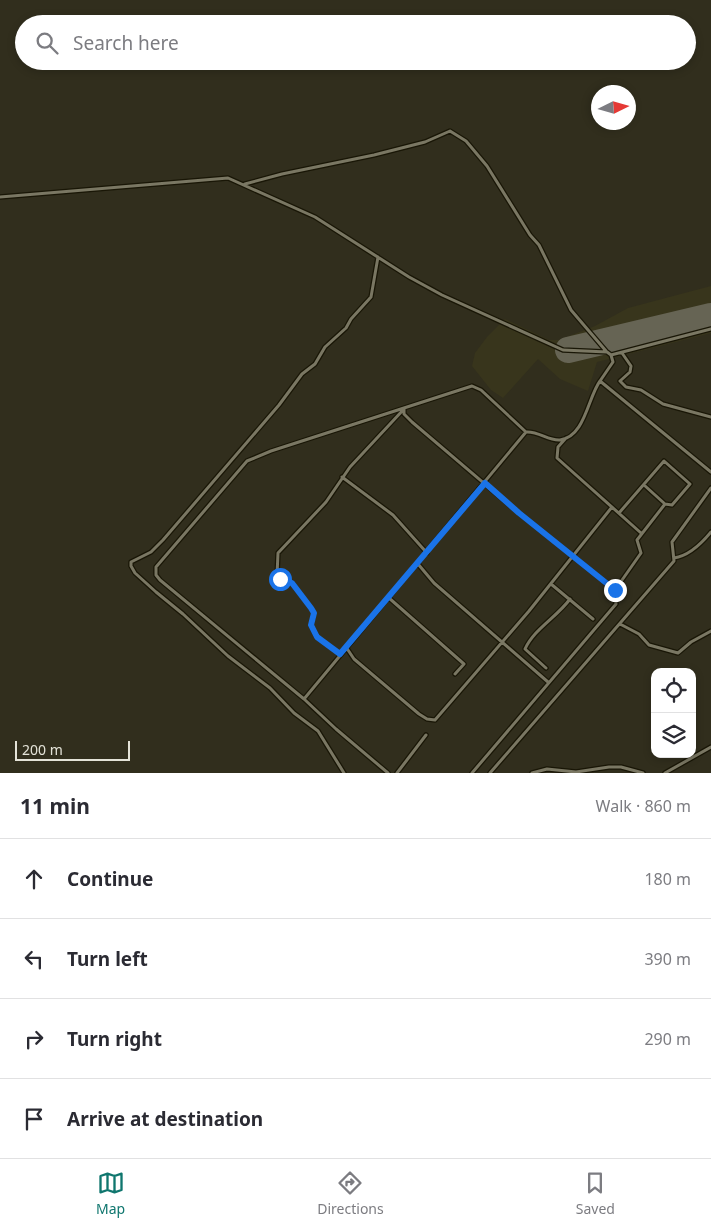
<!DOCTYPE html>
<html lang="en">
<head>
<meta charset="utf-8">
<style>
  :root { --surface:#fff; --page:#f2f2f3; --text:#2b2b33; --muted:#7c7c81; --line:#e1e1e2; --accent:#0f766e }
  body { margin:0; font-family:"Noto Sans",sans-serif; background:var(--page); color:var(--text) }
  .controls { position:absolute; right:15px; bottom:15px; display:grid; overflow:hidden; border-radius:10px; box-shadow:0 2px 8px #0003 }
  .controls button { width:45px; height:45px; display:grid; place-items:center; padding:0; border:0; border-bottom:1px solid var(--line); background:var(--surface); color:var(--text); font:25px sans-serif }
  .compass { position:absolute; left:591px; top:85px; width:45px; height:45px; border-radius:50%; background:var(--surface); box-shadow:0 2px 8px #0003; rotate:85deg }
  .scale { position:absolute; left:15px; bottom:12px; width:115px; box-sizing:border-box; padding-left:5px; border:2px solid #e4e3d8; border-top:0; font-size:14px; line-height:18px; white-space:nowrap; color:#e4e3d8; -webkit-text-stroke:4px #312e1d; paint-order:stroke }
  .stop { position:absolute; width:15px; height:15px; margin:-11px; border:4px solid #1a73e8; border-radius:50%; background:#fff }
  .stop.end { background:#1a73e8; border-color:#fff; box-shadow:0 1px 5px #0008 }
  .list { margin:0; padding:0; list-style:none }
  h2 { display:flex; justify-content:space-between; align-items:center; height:65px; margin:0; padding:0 20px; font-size:21px }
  h2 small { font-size:16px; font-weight:400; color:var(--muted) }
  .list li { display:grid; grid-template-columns:32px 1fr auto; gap:15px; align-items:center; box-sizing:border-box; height:80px; padding:0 20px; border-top:1px solid var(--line) }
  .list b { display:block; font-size:19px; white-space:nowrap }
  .list em { font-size:16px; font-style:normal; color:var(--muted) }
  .icon { flex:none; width:28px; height:28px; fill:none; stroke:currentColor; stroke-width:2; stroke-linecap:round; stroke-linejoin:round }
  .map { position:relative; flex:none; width:711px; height:773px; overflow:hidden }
  .search { position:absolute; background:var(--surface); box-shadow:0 2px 8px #0003; left:15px; right:15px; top:15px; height:55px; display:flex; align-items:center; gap:12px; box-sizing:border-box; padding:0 18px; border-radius:28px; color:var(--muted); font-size:19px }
  .sheet { height:385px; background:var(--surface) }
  nav { display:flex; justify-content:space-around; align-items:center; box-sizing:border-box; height:70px; border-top:1px solid var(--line); background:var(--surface); font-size:14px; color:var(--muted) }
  nav a { display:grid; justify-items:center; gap:2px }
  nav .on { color:var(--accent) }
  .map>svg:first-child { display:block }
  .built { fill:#38351c }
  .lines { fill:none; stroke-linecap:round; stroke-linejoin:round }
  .runway { stroke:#666454; stroke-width:26 }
  .minor-casing { stroke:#191606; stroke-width:5.5 }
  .minor { stroke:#7a7763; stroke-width:3 }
  .route { stroke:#1a73e8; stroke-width:6 }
</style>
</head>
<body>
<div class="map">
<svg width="711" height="773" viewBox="0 0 711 773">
  <rect width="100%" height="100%" fill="#312e1d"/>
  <path class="built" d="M711,286V333L597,362L588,391L560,379L538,359L503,398L491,390L472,366L475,353L487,337L505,319L549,340H559L595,326L628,308Z"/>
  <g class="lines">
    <path class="runway" d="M568,350L711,316"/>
    <defs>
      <path id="minor" d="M245,184L282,174L374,155L425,142L450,131L466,141L487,166L530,235L539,245L571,310L606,351
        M0,197L228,178L315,217L409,277L442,295L563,350L607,352L611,355L613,362L600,381L711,472
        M622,353L631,366L630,372L620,381L626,387L641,390L663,404L711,417
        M611,355L711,329
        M566,438L558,447L557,458L641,533
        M342,477L393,515L427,553
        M619,513L664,461L690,484L672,505L665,504L644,485
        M674,558C689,556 702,543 711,532
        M418,564L434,583L548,682
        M551,584L593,619
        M389,598L464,664L455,674
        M620,624L639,634L649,645L678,653L691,642L711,631
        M346,647L354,659L419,714L427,719L435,720L529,611L612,507
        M340,654L317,637L311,625L314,613L311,608L292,583L280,579L277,575L278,553L326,502L350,467L404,409V414L412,422L519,513L615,590
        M546,668L525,649C534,629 557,617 570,599
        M304,699L526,432C539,431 548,441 560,440C585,437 588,397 600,381
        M344,773L318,731L294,713L270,688L228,656L183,614L156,592L135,573L131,566V562L151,552L163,540L279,405L302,374L315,364L325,347L346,328L351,319L371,297L378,257
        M388,773L336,729L304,699L160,580L156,575V567L247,461L271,451L472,386L481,390L526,432
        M397,773L426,735
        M472,773L616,604L615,590L641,553L637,540L665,504
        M490,773L674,561L672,542L711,488
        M532,773L547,769L576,772L609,767H621L643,773
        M665,773L711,747"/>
    </defs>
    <use href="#minor" class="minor-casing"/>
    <use href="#minor" class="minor"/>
  </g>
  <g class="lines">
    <path class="route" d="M280,579L292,583L311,608L314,613L311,625L317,637L340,654L485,483L519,513L615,590"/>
  </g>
</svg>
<div class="controls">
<button><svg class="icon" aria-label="locate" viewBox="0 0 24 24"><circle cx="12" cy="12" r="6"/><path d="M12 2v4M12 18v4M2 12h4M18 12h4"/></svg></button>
<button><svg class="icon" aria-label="layers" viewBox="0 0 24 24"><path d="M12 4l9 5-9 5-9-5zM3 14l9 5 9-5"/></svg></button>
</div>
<svg class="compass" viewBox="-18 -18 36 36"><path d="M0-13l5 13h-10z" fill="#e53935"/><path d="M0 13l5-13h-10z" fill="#7c7c81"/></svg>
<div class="scale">200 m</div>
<div class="stop" style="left:280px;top:579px"></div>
<div class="stop end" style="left:615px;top:590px"></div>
<div class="search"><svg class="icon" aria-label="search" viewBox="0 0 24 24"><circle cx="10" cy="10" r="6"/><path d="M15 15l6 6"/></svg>Search here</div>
</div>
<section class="sheet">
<h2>11 min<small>Walk · 860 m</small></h2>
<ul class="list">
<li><svg class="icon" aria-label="ahead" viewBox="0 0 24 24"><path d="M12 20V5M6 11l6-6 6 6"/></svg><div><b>Continue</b></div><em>180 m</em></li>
<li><svg class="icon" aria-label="left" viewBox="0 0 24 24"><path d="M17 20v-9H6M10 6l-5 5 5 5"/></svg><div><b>Turn left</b></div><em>390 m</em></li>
<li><svg class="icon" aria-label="right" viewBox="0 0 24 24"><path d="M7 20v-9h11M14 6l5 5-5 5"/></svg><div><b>Turn right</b></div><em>290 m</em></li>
<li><svg class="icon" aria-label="arrive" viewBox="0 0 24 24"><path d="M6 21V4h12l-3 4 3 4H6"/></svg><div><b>Arrive at destination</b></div></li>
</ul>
</section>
<nav>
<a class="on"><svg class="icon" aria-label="map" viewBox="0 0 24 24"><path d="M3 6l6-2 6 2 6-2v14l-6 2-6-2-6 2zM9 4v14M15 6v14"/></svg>Map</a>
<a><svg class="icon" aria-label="directions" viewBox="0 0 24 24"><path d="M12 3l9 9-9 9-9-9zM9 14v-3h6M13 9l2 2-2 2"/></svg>Directions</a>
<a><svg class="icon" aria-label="saved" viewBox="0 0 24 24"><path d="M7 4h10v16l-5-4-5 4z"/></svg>Saved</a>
</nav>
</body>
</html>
